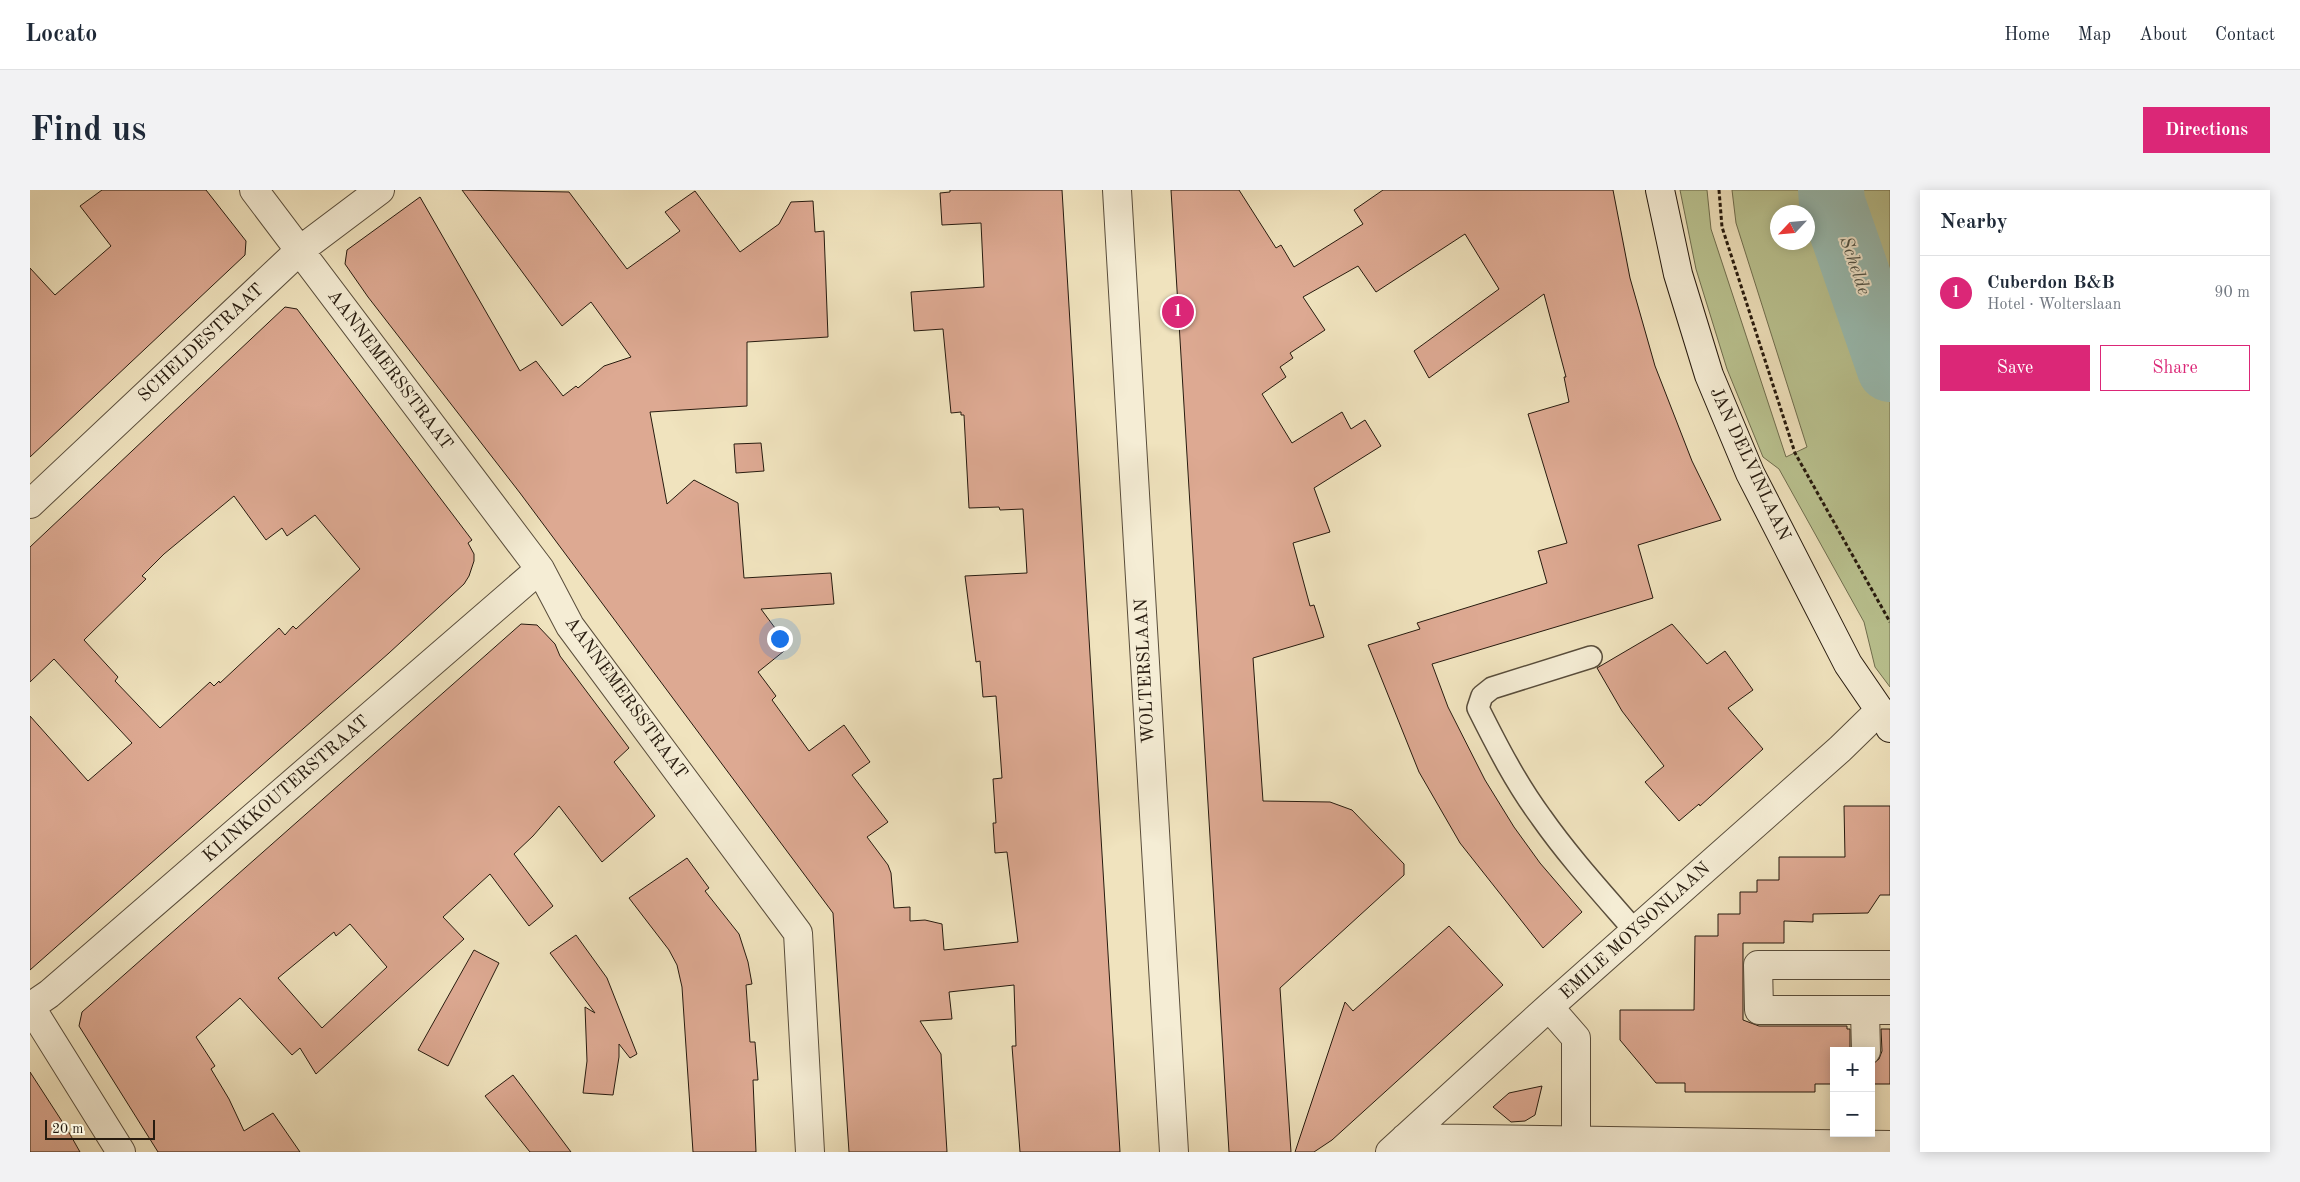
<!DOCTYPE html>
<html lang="en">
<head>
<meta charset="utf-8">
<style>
  :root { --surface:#fff; --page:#f2f2f3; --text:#1f2937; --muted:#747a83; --line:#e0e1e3; --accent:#db2777 }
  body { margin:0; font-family:"Old Standard TT",serif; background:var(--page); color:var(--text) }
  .controls { position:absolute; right:15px; bottom:15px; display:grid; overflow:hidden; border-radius:0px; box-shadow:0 2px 12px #0003 }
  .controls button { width:45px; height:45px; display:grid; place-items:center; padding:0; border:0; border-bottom:1px solid var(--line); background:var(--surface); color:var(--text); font:25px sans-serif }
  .compass { position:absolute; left:1740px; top:15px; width:45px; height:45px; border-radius:50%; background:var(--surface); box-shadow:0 2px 12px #0003; rotate:244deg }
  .scale { position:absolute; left:15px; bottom:12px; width:110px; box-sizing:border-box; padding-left:5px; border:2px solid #271b0f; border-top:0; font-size:14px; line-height:18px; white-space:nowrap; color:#271b0f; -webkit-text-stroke:4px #f5edd5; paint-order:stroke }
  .you { position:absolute; left:749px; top:448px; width:18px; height:18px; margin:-12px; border:4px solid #fff; border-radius:50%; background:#1a73e8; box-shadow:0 0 0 8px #1a73e833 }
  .badge { display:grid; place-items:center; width:32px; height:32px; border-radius:50%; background:var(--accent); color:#fff; font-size:16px; font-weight:700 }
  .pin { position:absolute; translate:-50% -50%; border:2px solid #fff; box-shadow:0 1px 5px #0006 }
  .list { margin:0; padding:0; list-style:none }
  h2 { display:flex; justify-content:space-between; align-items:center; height:65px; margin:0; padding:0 20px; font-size:21px }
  h2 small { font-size:16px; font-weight:400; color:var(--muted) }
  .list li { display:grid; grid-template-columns:32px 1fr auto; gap:15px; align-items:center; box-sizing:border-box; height:75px; padding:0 20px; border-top:1px solid var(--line) }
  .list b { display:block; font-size:19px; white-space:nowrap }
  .list p { margin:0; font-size:16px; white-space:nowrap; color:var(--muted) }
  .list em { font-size:16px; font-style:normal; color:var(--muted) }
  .actions { display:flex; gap:10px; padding:15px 20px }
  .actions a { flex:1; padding:11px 0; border:1px solid var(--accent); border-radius:0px; text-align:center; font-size:18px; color:var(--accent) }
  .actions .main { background:var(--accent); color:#fff }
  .map { position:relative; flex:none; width:1860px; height:962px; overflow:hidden; border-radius:0px }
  header { display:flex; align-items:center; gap:30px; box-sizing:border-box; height:70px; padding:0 25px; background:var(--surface); border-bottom:1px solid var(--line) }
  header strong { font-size:24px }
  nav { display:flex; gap:28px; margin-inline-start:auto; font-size:18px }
  .intro { display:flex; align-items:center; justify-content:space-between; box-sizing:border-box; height:120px; padding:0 30px }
  h1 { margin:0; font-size:35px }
  .button { padding:12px 22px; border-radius:0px; background:var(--accent); color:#fff; font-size:18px; font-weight:700 }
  main { display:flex; gap:30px; padding:0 30px }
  aside { flex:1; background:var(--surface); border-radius:0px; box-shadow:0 2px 12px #0003 }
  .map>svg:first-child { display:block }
  .green { fill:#bac391; stroke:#706f50; fill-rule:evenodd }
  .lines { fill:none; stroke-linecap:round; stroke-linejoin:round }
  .river { stroke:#9abeb4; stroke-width:66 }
  .building { fill:#dda992; stroke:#271b0f; fill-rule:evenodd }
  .lane-casing { stroke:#594d3b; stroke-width:24 }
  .street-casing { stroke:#594d3b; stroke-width:30 }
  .secondary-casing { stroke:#271b0f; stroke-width:30 }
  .path { stroke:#271b0f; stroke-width:3; stroke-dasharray:4 2.5; stroke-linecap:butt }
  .lane { stroke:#f5edd5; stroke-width:21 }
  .street { stroke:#f5edd5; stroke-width:28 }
  .secondary { stroke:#f5edd5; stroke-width:28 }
  .labels { text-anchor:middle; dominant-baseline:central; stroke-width:4; stroke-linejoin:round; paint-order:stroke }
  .street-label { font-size:18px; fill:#271b0f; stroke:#f5edd5 }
  .water-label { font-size:19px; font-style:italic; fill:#4f5449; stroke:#f5edd5 }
</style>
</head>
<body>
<header>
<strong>Locato</strong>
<nav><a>Home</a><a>Map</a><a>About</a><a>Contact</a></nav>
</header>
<div class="intro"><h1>Find us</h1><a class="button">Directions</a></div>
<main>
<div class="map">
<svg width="1860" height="962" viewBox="0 0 1860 962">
  <rect width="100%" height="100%" fill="#f0e3be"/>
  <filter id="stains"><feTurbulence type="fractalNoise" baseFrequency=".004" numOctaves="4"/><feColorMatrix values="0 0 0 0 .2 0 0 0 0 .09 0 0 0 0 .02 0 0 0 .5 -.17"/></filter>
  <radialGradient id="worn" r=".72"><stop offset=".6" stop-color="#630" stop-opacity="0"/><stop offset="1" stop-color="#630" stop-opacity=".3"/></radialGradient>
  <path class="green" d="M1650,0H1677L1681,39L1756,267L1777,257L1706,33L1702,0H1860V497L1845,477L1834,432L1749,279L1733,267L1697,179L1666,79ZM1748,22H1778V52H1748Z"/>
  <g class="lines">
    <path class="river" d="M1801,0L1802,12L1860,179"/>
  </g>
  <path class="building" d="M72,0H176L216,51L215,65L0,267V78L25,105L81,56L50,16Z
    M432,0L539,2L597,79L650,41L635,22L665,1L710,62L749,34L761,12L783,11L785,42L794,41L798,147L717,152V216L620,222L637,314L664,290L708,313L714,388L801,383L804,414L731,419L759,457L728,482L746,506L742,510L779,561L814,535L840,572L822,585L858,632L837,647L858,675L861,683L864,718L880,717V731L895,730L912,734L914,760L988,752L977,662L965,663L963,633H966L963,589L972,588L966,506L953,507L950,471L946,472L935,386L997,383L993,319L970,320L969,317L939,318L934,225H931V222L921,223L913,139L884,141L881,102L954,97L951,33L912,35L910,3L920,2V0H1032L1090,962H990L982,856H986L984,795L919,802L922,829L890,831L911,864L917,962H819L803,723L490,303L338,107L315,74L317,60L390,7L490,181L506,171L533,206L546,196L548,198L574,176L601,167L561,112L532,136Z
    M1141,0H1209L1246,58L1251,55L1264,77L1333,34L1324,20L1353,0H1583L1600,88L1625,176L1662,271L1691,330L1608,355L1623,408L1402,474L1418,517L1455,590L1484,637L1510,673L1552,722L1513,758L1430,653L1389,582L1338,455L1390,439L1387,433L1517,393L1508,361L1537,353L1498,224L1539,212L1534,187H1536L1514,104L1399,188L1384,161L1469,99L1435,44L1346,102L1328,76L1273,107L1295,140L1260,163L1263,168L1250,177L1256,187L1232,204L1262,253L1312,222L1321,239L1335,230L1351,256L1284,298L1300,342L1263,353L1280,416L1284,415L1294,447L1223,468L1233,611L1300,612L1322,620L1374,674V685L1250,798L1261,962H1199Z
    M255,117L267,119L442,350L438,353L444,364V371L439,386L434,394L359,463L0,780V526L58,591L102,553L24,469L0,492V357ZM204,306L236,350L252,338L257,346L285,325L330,379L266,439L263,436L255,445L249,438L190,493L189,491L184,496L180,492L130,538L85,491L88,487L54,450L116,389L112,386L134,364Z
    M731,253L734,281L706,283L704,254Z
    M491,434L507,435L525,454L530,466L599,558L584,572L625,626L572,672L529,616L503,646L484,664L523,716L499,736L460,684L413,727L434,749L286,884L270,858L262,865L210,808L166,847L185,876L181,879L199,909L214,941L243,923L270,962H128L49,836L52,822ZM320,734L357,777L292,838L248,788L304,742L306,746Z
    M1642,434L1677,474L1695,461L1723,500L1698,518L1733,559L1670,616L1669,614L1649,631L1615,592L1634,576L1592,521L1567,478Z
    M1814,616H1860V705H1850L1838,723L1783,724V732L1754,731V753H1713V830L1729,836H1817V839H1820V861H1804V894H1785V902H1655V893H1626L1590,850V820H1664L1665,746H1688V724H1710V702H1727V690H1749V667H1815Z
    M657,668L679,698L675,701L709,744L718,772L722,794L716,795L720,852H725L728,890H723L726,962H663L652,797L647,775L639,760L599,708Z
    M1419,736L1473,795L1302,950L1284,962H1265L1315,812L1323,821Z
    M546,745L577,788L607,864L600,868L589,854V867L583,905L553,903L557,871L555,817L565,823L520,763Z
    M444,760L469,773L418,876L388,860Z
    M1851,839H1860V894H1841V875L1849,869L1852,861Z
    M0,882L37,939L50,962H0Z
    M483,885L502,910L541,962H500L455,906Z
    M1512,896L1505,925L1495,931L1481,932L1463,917L1479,903Z"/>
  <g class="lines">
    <defs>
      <path id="lane" d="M1561,467L1462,498L1452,506L1448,518C1467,556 1486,593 1511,627C1539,667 1573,704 1605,741"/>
      <path id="street" d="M224,0L510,379L540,436L768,743L780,962
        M1087,0L1144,962
        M0,314L269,61L350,0
        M1860,775H1728L1729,820H1860
        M0,816L91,962
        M0,817L19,804L510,379
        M1519,817L1546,848V962
        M1835,821L1836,861
        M1375,948L1860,955
        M1360,962L1519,817L1810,559L1850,520"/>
      <path id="secondary" d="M1630,0L1648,84L1679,185L1720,283L1818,474L1855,528L1860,538"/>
    </defs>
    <use href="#lane" class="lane-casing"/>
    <use href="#street" class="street-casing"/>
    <use href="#secondary" class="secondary-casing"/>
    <path class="path" d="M1689,0L1692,37L1765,263L1860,432"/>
    <use href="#lane" class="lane"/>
    <use href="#street" class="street"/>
    <use href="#secondary" class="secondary"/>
  </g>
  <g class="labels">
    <g class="street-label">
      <text transform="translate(171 153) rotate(-43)">SCHELDESTRAAT</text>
      <text transform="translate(360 180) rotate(53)">AANNEMERSSTRAAT</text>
      <text transform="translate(1720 274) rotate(65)">JAN DELVINLAAN</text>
      <text transform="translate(1115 481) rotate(-93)">WOLTERSLAAN</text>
      <text transform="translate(596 508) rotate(54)">AANNEMERSSTRAAT</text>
      <text transform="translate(256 599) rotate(-41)">KLINKKOUTERSTRAAT</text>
      <text transform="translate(1605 741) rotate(-42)">EMILE MOYSONLAAN</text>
    </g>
    <g class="water-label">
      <text transform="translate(1824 76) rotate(71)">Schelde</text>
    </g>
  </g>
  <rect width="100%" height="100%" filter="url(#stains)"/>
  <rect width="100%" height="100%" fill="url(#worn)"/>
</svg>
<div class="controls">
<button>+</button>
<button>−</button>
</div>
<svg class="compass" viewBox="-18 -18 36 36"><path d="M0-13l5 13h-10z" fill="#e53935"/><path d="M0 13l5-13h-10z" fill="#747a83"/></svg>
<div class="scale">20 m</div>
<div class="you"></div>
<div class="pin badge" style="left:1148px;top:122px">1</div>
</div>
<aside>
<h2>Nearby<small></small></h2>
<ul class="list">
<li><span class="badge">1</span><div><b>Cuberdon B&amp;B</b><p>Hotel · Wolterslaan</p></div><em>90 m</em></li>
</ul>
<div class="actions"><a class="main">Save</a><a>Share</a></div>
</aside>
</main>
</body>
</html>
